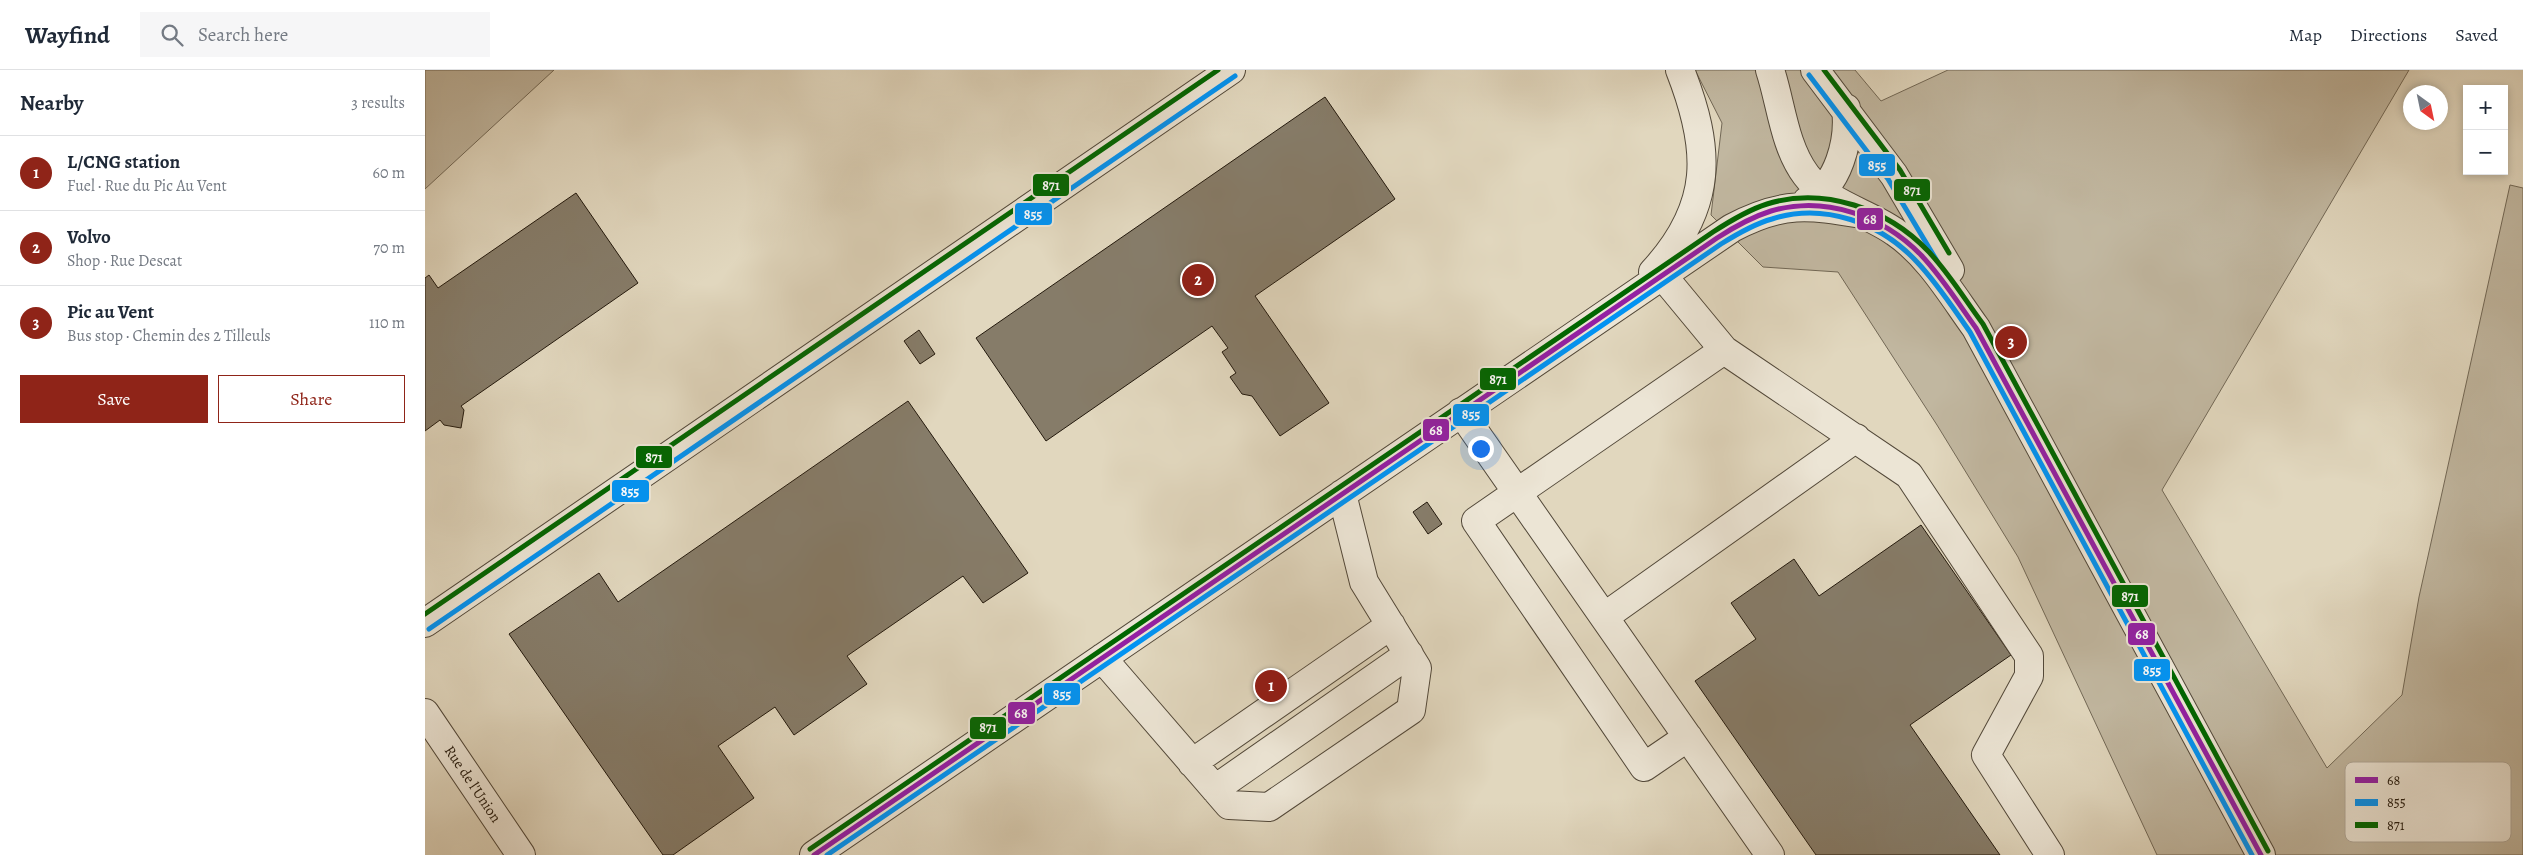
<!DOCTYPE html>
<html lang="en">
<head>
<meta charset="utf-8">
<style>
  :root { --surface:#fff; --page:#f6f6f7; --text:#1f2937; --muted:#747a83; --line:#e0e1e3; --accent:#8f2418 }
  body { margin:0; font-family:Alegreya,serif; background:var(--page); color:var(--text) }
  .controls { position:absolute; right:15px; top:15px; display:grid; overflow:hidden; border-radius:0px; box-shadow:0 2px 8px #0003 }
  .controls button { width:45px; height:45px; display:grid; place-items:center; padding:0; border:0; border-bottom:1px solid var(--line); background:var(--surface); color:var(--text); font:25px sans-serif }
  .compass { position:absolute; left:1978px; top:15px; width:45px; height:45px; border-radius:50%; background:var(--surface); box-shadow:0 2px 8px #0003; rotate:147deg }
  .you { position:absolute; left:1055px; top:378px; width:18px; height:18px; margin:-12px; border:4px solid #fff; border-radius:50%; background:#1a73e8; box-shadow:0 0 0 8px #1a73e833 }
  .badge { display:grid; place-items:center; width:32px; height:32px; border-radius:50%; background:var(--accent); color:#fff; font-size:16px; font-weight:700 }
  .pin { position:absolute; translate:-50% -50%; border:2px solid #fff; box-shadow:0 1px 5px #0006 }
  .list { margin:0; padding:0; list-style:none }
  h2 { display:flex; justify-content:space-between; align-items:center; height:65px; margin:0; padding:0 20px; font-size:21px }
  h2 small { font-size:16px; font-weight:400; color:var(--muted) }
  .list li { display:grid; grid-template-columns:32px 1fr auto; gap:15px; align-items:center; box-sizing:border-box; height:75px; padding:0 20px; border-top:1px solid var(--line) }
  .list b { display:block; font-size:19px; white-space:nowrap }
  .list p { margin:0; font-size:16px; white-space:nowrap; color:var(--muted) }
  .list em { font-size:16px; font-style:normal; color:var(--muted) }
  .actions { display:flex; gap:10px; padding:15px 20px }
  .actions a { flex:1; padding:11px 0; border:1px solid var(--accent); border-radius:0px; text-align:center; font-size:18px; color:var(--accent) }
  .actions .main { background:var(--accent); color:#fff }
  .icon { flex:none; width:28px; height:28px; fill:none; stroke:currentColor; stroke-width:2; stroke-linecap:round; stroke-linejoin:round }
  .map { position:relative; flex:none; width:2098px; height:785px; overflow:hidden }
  header { display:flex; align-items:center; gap:30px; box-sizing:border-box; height:70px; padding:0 25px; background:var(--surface); border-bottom:1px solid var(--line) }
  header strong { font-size:24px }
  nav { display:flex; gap:28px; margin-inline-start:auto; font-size:18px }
  .search { width:350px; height:45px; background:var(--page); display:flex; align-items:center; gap:12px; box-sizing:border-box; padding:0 18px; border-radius:0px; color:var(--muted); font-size:19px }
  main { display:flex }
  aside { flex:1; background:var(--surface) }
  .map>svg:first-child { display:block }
  .green { fill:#c1b7a0; stroke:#726856 }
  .building { fill:#867c69; stroke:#23190d }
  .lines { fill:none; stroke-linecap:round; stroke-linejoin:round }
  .minor-casing { stroke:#524839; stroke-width:30 }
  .minor { stroke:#ece5d5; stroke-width:28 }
  .bus-1-casing { stroke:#ece5d5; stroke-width:9 }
  .bus-2-casing { stroke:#ece5d5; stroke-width:9 }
  .bus-3-casing { stroke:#ece5d5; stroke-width:9 }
  .bus-1 { stroke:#9320a3; stroke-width:5 }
  .bus-2 { stroke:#0293f3; stroke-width:5 }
  .bus-3 { stroke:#060; stroke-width:5 }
  .labels { text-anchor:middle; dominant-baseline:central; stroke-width:4; stroke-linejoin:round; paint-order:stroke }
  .street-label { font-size:15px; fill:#23190d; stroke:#ece5d5 }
  .key { fill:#ece5d5; stroke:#b0a899; stroke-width:1 }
  .key-label { font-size:14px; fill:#23190d }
  .line-badge { stroke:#ece5d5; stroke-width:2 }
  .badge-label { font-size:14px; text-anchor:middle; font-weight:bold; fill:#fff }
</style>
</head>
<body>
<header>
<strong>Wayfind</strong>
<div class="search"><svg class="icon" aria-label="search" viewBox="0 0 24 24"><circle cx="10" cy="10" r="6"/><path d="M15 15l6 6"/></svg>Search here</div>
<nav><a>Map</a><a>Directions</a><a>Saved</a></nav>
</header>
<main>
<aside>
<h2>Nearby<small>3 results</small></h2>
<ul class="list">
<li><span class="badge">1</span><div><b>L/CNG station</b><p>Fuel · Rue du Pic Au Vent</p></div><em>60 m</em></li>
<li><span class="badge">2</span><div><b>Volvo</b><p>Shop · Rue Descat</p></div><em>70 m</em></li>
<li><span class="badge">3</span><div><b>Pic au Vent</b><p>Bus stop · Chemin des 2 Tilleuls</p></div><em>110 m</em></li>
</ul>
<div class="actions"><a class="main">Save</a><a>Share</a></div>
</aside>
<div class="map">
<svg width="2098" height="785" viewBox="0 0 2098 785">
  <rect width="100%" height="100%" fill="#e1d7be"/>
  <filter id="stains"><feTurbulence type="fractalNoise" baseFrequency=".004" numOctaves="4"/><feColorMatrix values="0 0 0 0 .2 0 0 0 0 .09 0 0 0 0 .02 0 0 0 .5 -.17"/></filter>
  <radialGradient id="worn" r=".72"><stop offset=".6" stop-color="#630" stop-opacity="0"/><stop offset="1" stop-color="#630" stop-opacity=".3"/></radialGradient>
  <path class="green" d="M0,0H129L0,119Z
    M1270,0H1430L1456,31L1523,0H1984L1737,420L1902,698L1977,625L1994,527L2085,115L2098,118V785H1732L1593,487L1512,355L1413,202L1338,197L1286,145L1297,53Z"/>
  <path class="building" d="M900,27L970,129L830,226L904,333L855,366L827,326L817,324L805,307L811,303L797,282L803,278L787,256L621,371L551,268Z
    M151,123L213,213L36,336L39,340L36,358L19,355L15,350L0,361V208L4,205L13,218Z
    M494,260L510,284L495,294L479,271Z
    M483,331L603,503L558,533L538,506L422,586L442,614L369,665L350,637L293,676L329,728L248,785H238L84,564L174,503L193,532Z
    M1002,432L1017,454L1003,464L988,442Z
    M1496,455L1586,585L1485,655L1575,785H1391L1270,611L1331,569L1306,533L1369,489L1394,526Z"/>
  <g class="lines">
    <defs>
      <path id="minor" d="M1345,0C1356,33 1359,76 1381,105C1402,134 1442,142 1470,162C1504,185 1527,225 1551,258L1836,785
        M1390,0L1469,105L1525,200
        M1382,131C1414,116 1425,70 1421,38
        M1228,202C1289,136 1286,79 1255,0
        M1237,205L1299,280L1484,405L1604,586V606L1561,685L1625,785
        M1036,342L1345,785
        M1179,547L1431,368
        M0,553L806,0
        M677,588L804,735L844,737L986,640L992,598L939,512L917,424
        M0,643L96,785
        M1263,667L1219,697L1051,451L1299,280
        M767,693L966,555
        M790,719L984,584
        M389,785L1307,158C1358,131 1383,135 1437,144"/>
    </defs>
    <use href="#minor" class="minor-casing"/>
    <use href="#minor" class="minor"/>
    <defs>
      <path id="bus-1" d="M389,785L1292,168C1309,157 1327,147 1346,141C1400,125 1458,146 1496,185C1517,207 1533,233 1551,258L1836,785"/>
      <path id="bus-2" d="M1384,5L1463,109L1512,191
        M4,559L810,6
        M402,785L1296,174C1312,164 1329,154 1347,149C1399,132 1456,153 1492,192C1512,213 1528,238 1545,262L1827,785"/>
      <path id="bus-3" d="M1399,0L1475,100L1524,183
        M0,544L793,0
        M385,779L1288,162C1305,151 1323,140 1342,134C1399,116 1463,139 1503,181C1524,203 1540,230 1558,254L1843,781"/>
    </defs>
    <use href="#bus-1" class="bus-1-casing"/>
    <use href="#bus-2" class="bus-2-casing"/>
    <use href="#bus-3" class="bus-3-casing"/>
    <use href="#bus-1" class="bus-1"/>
    <use href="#bus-2" class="bus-2"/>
    <use href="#bus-3" class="bus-3"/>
  </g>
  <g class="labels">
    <g class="street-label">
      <text transform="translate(48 714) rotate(56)">Rue de l'Union</text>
    </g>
  </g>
  <rect x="1920" y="692" width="166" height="80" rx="8" class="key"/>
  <rect x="1930" y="707" width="23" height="6" fill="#9320a3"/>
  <rect x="1930" y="729" width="23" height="7" fill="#0293f3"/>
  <rect x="1930" y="752" width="23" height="6" fill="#060"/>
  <g class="key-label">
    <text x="1962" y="715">68</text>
    <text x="1962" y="737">855</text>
    <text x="1962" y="760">871</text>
  </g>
  <g class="line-badge">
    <rect x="1433" y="83" width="38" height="24" rx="5" fill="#0293f3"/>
    <rect x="607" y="103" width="38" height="24" rx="5" fill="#060"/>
    <rect x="1468" y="108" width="38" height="24" rx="5" fill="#060"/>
    <rect x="589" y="132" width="39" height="24" rx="5" fill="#0293f3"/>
    <rect x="1431" y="137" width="28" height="24" rx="5" fill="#9320a3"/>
    <rect x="1054" y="297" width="38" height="24" rx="5" fill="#060"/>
    <rect x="1027" y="333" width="38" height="24" rx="5" fill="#0293f3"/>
    <rect x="997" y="348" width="28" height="24" rx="5" fill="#9320a3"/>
    <rect x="210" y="375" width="38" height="24" rx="5" fill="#060"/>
    <rect x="186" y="409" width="39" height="24" rx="5" fill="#0293f3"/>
    <rect x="1686" y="514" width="38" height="24" rx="5" fill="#060"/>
    <rect x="1702" y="552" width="29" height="24" rx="5" fill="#9320a3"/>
    <rect x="1708" y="588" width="38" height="24" rx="5" fill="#0293f3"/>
    <rect x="618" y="612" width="38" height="24" rx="5" fill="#0293f3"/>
    <rect x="582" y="631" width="29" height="24" rx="5" fill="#9320a3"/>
    <rect x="544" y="646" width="38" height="24" rx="5" fill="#060"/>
  </g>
  <g class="badge-label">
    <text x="1452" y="100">855</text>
    <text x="626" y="120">871</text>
    <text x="1487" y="125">871</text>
    <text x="608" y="149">855</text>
    <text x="1445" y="154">68</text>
    <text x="1073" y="314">871</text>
    <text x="1046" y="349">855</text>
    <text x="1011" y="365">68</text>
    <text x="229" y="392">871</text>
    <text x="205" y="426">855</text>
    <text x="1705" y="531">871</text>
    <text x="1717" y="569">68</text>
    <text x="1727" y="605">855</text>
    <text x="637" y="629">855</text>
    <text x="596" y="648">68</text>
    <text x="563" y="662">871</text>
  </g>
  <rect width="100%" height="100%" filter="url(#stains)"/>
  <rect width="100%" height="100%" fill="url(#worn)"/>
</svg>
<div class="controls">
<button>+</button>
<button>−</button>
</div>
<svg class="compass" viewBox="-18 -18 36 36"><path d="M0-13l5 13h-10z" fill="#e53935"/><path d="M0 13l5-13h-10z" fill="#747a83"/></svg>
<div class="you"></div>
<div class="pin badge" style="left:846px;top:616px">1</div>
<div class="pin badge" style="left:773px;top:210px">2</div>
<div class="pin badge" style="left:1586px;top:272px">3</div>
</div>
</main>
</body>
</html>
